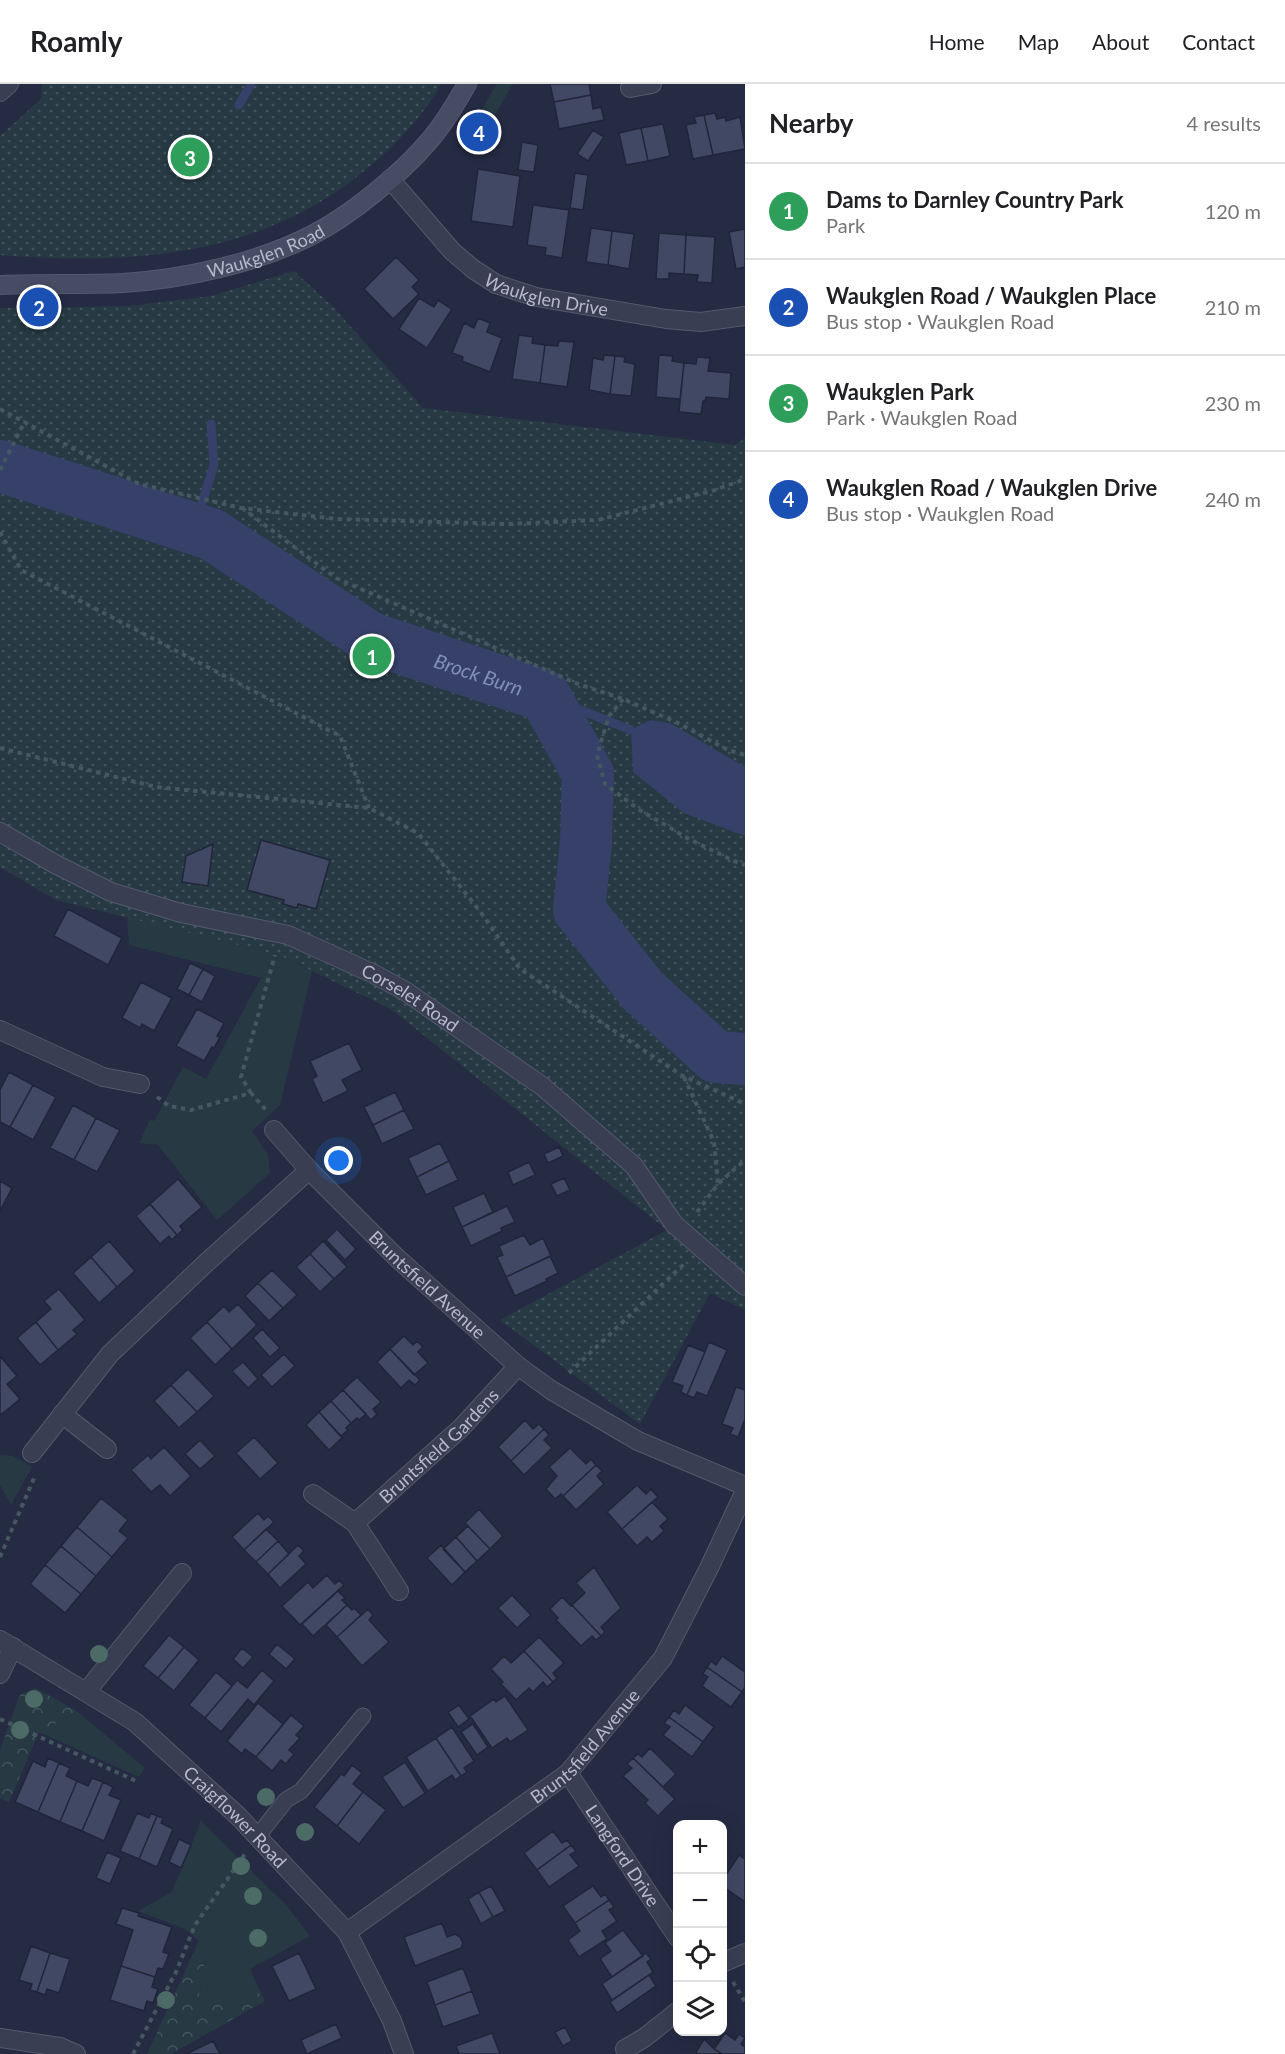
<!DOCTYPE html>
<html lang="en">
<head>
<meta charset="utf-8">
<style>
  :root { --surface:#fff; --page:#f2f2f2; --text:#202124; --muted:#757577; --line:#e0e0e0; --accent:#505986 }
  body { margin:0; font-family:Lato,sans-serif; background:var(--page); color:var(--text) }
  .controls { position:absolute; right:18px; bottom:18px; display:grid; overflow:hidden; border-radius:12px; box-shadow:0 6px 24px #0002 }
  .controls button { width:54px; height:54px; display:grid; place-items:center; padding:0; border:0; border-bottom:2px solid var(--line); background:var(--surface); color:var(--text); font:30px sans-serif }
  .you { position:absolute; left:339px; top:1077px; width:21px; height:21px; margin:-15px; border:4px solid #fff; border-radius:50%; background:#1a73e8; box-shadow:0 0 0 9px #1a73e833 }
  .badge { display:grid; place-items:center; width:39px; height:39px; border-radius:50%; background:var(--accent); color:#fff; font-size:20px; font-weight:700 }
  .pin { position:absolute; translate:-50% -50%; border:3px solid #fff; box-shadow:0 2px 6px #0006 }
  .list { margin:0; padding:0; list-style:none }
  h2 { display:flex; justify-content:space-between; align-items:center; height:78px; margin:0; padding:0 24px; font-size:26px }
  h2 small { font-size:20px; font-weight:400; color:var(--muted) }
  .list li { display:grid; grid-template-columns:39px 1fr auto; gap:18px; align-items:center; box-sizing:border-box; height:96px; padding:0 24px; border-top:2px solid var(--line) }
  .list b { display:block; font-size:22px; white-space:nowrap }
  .list p { margin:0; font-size:20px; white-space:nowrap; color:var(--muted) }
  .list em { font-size:20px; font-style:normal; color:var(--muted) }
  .icon { flex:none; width:33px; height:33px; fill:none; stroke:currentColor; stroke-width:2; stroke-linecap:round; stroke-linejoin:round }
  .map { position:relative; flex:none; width:745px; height:1970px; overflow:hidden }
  header { display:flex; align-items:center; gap:36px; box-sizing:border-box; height:84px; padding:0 30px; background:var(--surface); border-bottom:2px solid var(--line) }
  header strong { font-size:28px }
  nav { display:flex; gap:33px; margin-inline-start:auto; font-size:21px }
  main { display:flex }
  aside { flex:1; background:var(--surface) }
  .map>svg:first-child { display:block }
  .grass { fill:#273a44 }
  .forest { fill:url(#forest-crowns) }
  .park { fill:url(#park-dots) }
  .water { fill:#364069 }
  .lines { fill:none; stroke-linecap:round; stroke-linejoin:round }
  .stream { stroke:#364069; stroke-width:9 }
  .river { stroke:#364069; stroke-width:52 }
  .building { fill:#414863; stroke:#20253a; stroke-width:1.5 }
  .lane-casing { stroke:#54596d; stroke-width:17 }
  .street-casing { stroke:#54596d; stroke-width:20 }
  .secondary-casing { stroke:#54596d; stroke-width:20 }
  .path { stroke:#455760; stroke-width:4; stroke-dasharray:4.5 4.5; stroke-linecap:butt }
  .lane { stroke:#393e52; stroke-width:15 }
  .street { stroke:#393e52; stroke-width:18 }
  .secondary { stroke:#474c65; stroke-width:18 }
  .tree { fill:#4c6a66 }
  .labels { text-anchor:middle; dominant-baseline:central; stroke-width:5; stroke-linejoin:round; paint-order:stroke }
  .street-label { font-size:18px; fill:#b6bacc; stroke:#1e2338 }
  .water-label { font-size:20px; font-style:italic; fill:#848fb9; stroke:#1e2338 }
</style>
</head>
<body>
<header>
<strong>Roamly</strong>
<nav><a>Home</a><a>Map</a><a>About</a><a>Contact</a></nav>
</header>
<main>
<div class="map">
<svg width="745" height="1970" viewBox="0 0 745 1970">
  <defs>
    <pattern id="forest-crowns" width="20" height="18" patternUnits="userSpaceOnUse" patternTransform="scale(1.5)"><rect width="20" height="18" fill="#273a44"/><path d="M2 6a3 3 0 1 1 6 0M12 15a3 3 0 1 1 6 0" fill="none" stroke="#44545e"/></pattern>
    <pattern id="park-dots" width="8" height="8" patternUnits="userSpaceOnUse" patternTransform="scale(1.5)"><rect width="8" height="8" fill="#273a44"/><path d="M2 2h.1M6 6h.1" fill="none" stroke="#44545e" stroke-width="1.8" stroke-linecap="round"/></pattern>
  </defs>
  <rect width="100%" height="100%" fill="#252b43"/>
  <path class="grass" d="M497,0H513L481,55H464Z
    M127,833L279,871L312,887L280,1021L252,1047L268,1071L270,1089L217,1136L158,1061L139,1059L150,1035L154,1037L183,983L206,995L261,894L129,861Z
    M0,1371L13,1372L32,1383L11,1421L0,1401Z
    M78,1628L145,1684L139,1693L39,1648Z
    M201,1737L287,1822L310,1852L250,1885L261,1909L197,1924L207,1864L185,1845L138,1827L172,1808Z"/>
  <path class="forest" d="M36,1604L78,1628L39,1648L9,1718L0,1714V1666L20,1611Z
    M199,1857L207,1864L197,1923L261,1909L265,1917L171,1970H147Z"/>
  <path class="park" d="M42,0H441C425,29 402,54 377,76C270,172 137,182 0,171V52L41,15Z
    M294,187L334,224L423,324L735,361L745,354V1226L710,1209L640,1340L500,1236L667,1146L391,925L279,871L56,816L0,783V224L129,222L211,212Z"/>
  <path class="water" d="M650,636L670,639L745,683V752L684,729L633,688L631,646Z"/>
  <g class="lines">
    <path class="stream" d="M239,21L251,0
      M194,444L214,381L211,340
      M545,612L631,646"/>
    <path class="river" id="s1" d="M0,382L211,450L371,554L545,612L588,690L586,758L579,826L643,907L716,973L745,975"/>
  </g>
  <path class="building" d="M550,0H589L591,11L554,18Z
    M591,11L593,25L601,23L604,36L559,45L554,18Z
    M715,29L717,35L725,33L726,37L740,33L745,65L713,71L704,31Z
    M704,31L713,71L693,75L686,41L696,39L694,33Z
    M663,40L670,72L648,77L641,44Z
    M641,44L648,77L626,81L619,49Z
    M593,46L604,53L588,77L577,70Z
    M522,58L538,61L534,88L518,86Z
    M478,85L520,92L513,143L471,137Z
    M575,89L588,91L583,126L570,124Z
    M533,121L569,126L562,174L545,171L546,164L527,161Z
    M591,144L612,147L608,181L586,178Z
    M745,145V183L736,185L729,148Z
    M612,147L634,150L629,185L608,181Z
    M659,149L686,151L684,190L669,189V195H656Z
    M686,151L715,153L712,199L697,198L698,191L684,190Z
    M396,173L419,196L412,203L419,210L393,235L364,205Z
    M419,214L434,223L438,216L452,225L427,264L399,245Z
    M478,234L490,239L487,248L502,254L490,288L462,277L463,273L452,269L464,239L474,244Z
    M519,251L533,253L532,259L545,261L540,299L512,295Z
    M559,257L574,258L567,303L540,299L545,261L558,262Z
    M604,271L615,272L610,310L589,306L593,274L603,276Z
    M659,271L673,272L672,277L684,279L680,315L656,313Z
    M615,272L625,273L624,278L635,280L631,312L610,310Z
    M697,273L710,274L708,287L731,289L729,315L706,313L705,317H703L701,330L679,328L684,279L696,280Z
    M261,756L330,776L316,825L298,820L297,824L283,820L284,816L247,806Z
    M213,760L208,802L182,798L186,772Z
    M68,825L122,854L108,881L54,852Z
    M190,879L203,885L189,911L177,905Z
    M203,885L215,892L202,918L189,911Z
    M141,898L172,914L154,947L142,940L140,944L122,934Z
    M197,925L224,939L217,952L220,953L214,964L212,963L204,977L176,962Z
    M349,959L362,986L342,996L348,1007L323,1019L312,995L317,992L310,977Z
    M9,988L33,1001L10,1043L0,1038V1006Z
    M33,1001L56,1013L33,1056L10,1043Z
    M395,1008L404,1026L373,1041L364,1023Z
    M73,1021L96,1034L74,1076L50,1064Z
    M404,1026L414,1045L382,1060L373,1041Z
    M96,1034L120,1046L97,1088L74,1076Z
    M440,1059L449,1077L417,1093L408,1074Z
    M559,1063L563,1072L548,1079L544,1070Z
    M449,1077L458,1096L426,1111L417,1093Z
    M529,1078L535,1091L513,1101L508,1088Z
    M564,1094L570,1106L557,1112L551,1100Z
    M178,1095L202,1123L180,1142L183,1146L177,1151L150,1120Z
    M0,1097L12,1104L0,1127Z
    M484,1109L493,1128L462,1143L453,1123Z
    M150,1120L177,1151L172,1156L169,1152L160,1160L136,1132Z
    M507,1122L515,1138L501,1144L502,1147L471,1162L462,1143Z
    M337,1145L356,1165L345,1176L326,1156Z
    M524,1151L530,1161L543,1154L551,1172L506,1193L497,1173L503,1171L499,1162Z
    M109,1157L135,1187L117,1203L91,1173Z
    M323,1157L347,1183L334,1195L310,1170Z
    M310,1170L334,1195L320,1208L296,1183Z
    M550,1172L558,1189L546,1195L547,1197L515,1212L506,1193Z
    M91,1173L117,1203L99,1219L73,1189Z
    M272,1186L297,1211L283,1224L258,1199Z
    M258,1199L283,1224L269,1237L245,1212Z
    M59,1205L85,1236L73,1246L77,1250L58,1266L36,1238L51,1225L44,1217Z
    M238,1220L257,1241L232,1265L207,1238L224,1222L229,1228Z
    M36,1238L58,1266L40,1281L17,1254Z
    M207,1238L232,1265L215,1281L190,1254Z
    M262,1245L280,1264L270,1273L253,1254Z
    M404,1252L413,1261L417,1257L423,1263L418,1268L428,1279L414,1291L390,1265Z
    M709,1258L727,1266L707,1312L697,1308L694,1314L687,1311Z
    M688,1261L705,1268L687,1311L681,1308L683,1302L672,1298Z
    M390,1265L420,1296L415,1301L409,1296L401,1304L377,1278Z
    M284,1270L295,1282L272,1303L261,1291Z
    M0,1272L17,1292L7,1300L20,1315L2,1330L0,1329Z
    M243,1278L258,1295L248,1304L232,1287Z
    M188,1285L214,1312L197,1328L171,1301Z
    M357,1293L381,1318L373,1325L377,1330L371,1336L343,1306Z
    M171,1301L197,1328L179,1344L154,1317Z
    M736,1303L745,1306V1335L738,1353L730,1350L733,1344L722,1340Z
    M343,1306L366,1330L359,1336L357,1334L351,1339L331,1317Z
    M331,1317L351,1339L346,1344L348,1346L341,1352L319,1328Z
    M319,1328L342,1354L329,1366L306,1341Z
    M525,1336L533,1345L539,1340L544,1345L511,1377L498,1363Z
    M544,1345L549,1351L544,1356L552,1364L524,1391L511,1377Z
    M254,1353L278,1379L260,1395L236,1369Z
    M200,1356L215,1372L200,1385L185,1370Z
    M164,1363L191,1392L170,1412L160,1401L151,1408L131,1386L148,1371L151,1375Z
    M570,1364L586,1380L591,1375L596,1381L563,1412L561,1410L555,1415L546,1405L557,1392L549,1383Z
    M596,1381L602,1387L597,1392L604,1400L576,1426L563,1412Z
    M637,1401L646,1410L651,1405L658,1413L622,1445L607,1428Z
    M101,1414L128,1436L119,1447L128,1454L112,1473L77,1443Z
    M652,1418L668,1435L660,1442L664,1447L652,1458L647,1453L637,1462L622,1445Z
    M479,1425L503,1452L490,1465L465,1439Z
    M258,1429L264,1436L268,1432L274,1438L244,1466L232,1453Z
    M468,1442L490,1465L477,1477L456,1453Z
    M77,1443L112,1473L96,1492L61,1462Z
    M266,1445L278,1457L256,1478L244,1466Z
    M456,1453L477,1477L465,1488L443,1465Z
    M278,1457L289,1470L268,1490L256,1478Z
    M298,1461L304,1467L299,1472L306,1480L280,1504L268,1490Z
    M441,1461L465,1488L452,1501L427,1474Z
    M61,1462L96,1492L81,1510L45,1481Z
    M45,1481L81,1510L65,1529L30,1500Z
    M594,1483L621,1524L601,1543L605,1548L601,1552L572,1521L585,1509L576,1499Z
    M327,1491L335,1500L339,1496L344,1501L300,1541L282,1522L308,1498L313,1504Z
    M338,1507L345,1514L342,1516L347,1521L313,1552L302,1540Z
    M512,1511L531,1531L517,1544L498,1524Z
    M562,1513L571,1522L572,1521L601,1552L596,1556L592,1552L581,1562L556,1536L558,1534L550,1525Z
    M347,1521L352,1526L354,1524L361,1531L337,1553L326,1541Z
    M368,1525L373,1531L369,1536L389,1558L362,1582L337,1553Z
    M169,1551L184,1563L158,1594L143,1582Z
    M539,1553L564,1579L553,1589L557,1594L553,1598L524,1567Z
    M277,1560L295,1575L286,1585L269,1570Z
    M184,1563L199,1576L174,1607L158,1594Z
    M242,1564L253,1573L243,1584L233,1575Z
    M524,1567L553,1598L547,1603L543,1598L533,1608L529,1604L516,1616L501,1600L503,1598L491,1585L504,1572L511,1579Z
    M722,1572L745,1588V1603L742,1608L707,1583L711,1577L716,1581Z
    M707,1583L742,1608L731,1623L702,1602L708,1593L703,1590Z
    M262,1586L274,1597L254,1621L248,1615L221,1648L205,1634L237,1596L247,1604Z
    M216,1588L232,1602L205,1634L189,1621Z
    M505,1612L528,1646L510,1658L507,1654L492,1664L470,1632L494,1615L496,1618Z
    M258,1619L283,1640L256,1673L245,1665L242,1670L227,1657Z
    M459,1621L469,1635L458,1643L448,1628Z
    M685,1621L714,1643L703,1658L669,1633L674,1626L679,1630Z
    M291,1631L304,1642L296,1651L300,1654L289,1666L294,1670L286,1680L281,1676L272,1687L256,1673Z
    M669,1633L703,1658L692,1673L663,1651L670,1643L664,1639Z
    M473,1640L488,1663L477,1671L461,1648Z
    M452,1643L474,1677L464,1684L467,1688L461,1692L436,1654Z
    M436,1654L461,1692L455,1696L452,1691L428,1707L406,1673Z
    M650,1664L676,1690L663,1703L633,1674L638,1670L642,1673Z
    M48,1674L59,1679L38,1728L15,1718L33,1677L45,1683Z
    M633,1674L675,1715L658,1732L645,1719L648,1716L623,1692L632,1684L627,1680Z
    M405,1678L425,1709L403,1724L382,1693Z
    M59,1679L70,1684L66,1692L77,1697L60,1738L38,1728Z
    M352,1681L362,1689L353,1700L363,1708L337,1742L314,1723L341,1690L344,1692Z
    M92,1694L103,1698L82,1747L60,1738L77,1697L88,1702Z
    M103,1698L113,1703L109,1711L121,1716L104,1757L82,1747Z
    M363,1708L386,1726L359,1760L337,1742Z
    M137,1729L149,1734L151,1729L157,1732L139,1775L120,1767Z
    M157,1732L163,1734L161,1739L173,1745L157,1783L139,1775Z
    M553,1747L562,1759L567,1756L571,1761L537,1786L524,1769Z
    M179,1755L191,1761L181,1784L169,1778Z
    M571,1761L576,1767L570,1771L579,1782L549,1803L537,1786Z
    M107,1768L121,1774L110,1800L96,1794Z
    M739,1771L745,1775V1818L722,1802V1797Z
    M491,1802L505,1827L493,1833L479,1808Z
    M593,1802L601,1813L605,1810L609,1816L575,1839L563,1822Z
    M479,1808L493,1833L481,1840L468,1815Z
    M609,1816L614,1823L609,1826L617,1837L602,1847L607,1855L579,1873L568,1856L580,1847L575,1839Z
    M122,1824L139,1829L138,1832L172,1843L163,1868L169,1870L163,1885L158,1884L155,1893L121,1882L133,1846L116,1840Z
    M442,1839L447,1853L455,1850L460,1853L463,1859L461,1864L415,1882L404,1853Z
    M623,1846L643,1872L612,1893L600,1875L611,1867L605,1859Z
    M31,1862L50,1869L37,1908L30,1906L32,1900L19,1896Z
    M50,1869L70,1875L59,1909L47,1905L45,1911L37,1908Z
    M299,1869L316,1905L289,1917L272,1882Z
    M646,1869L651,1875L647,1878L653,1888L612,1916L602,1900Z
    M121,1882L155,1893L152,1903L158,1905L153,1919L147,1917L144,1927L110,1916Z
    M463,1884L472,1907L435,1921L427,1898Z
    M649,1891L656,1902L617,1929L610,1918Z
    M472,1907L480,1930L443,1943L435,1921Z
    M336,1940L342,1954L307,1970L301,1956Z
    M565,1943L572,1957L563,1962L555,1948Z
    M492,1949L500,1970H459L456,1962Z
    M725,1949L735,1956L739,1950L745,1954L741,1960L745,1963V1970H722L714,1965Z
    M704,1955L714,1965L722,1970H698L696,1968Z
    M213,1957L220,1970H186Z"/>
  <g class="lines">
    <defs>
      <path id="lane" d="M257,1753L286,1716L301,1707L363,1632"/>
      <g id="street">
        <path d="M630,4L652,0"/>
        <path d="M0,8L9,0"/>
        <path id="s2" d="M390,95L452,167L473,185L496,200L536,213L666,235L701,238L745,232"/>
        <path id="s3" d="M0,748L55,780L111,808L181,829L288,851L374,890L405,907L542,1002L634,1082L674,1140L745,1202"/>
        <path d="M0,946L103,993L140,1000"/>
        <path id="s4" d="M274,1046L309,1086L397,1174L518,1282L551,1306L638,1357L745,1402"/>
        <path d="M62,1330L107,1365"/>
        <path d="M32,1369L110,1270L206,1179L309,1086"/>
        <path d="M313,1410L355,1439L399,1507"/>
        <path id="s5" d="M355,1439L461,1344L518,1282"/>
        <path id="s6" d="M0,1556L135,1638L238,1732L347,1848L392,1937L404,1970"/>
        <path d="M0,1590L13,1563"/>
        <path d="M86,1608L182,1489"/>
        <path id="s7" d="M568,1689L678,1854"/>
        <path id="s8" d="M347,1848L568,1689L663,1574L709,1484L745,1407"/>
        <path d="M722,1879L745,1869"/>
        <path d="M0,1954L60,1963L76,1970"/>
        <path d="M625,1965L644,1954L678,1927"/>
      </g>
      <g id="secondary">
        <path id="s9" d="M0,201C41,199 82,201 123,199C184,195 258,179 312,151C351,131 401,90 429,57C444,40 456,19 467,0"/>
      </g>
    </defs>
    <use href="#lane" class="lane-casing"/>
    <use href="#street" class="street-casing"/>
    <use href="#secondary" class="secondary-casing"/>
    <path class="path" d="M0,325L139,400L241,424L337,435L507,440L598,436L715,406L745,395
      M0,386L25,337
      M242,424L336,494L578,600L623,615L678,639L728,666L745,671
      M0,448L21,486L340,652L369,724
      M623,615L609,632L597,671L605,700L638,725L689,755L734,777L745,781
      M0,664L156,703L369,724L418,749L482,830L520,885L683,992L745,1020
      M684,993L714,1058L718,1100
      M251,1009L241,993L275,871
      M157,1013L169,1022L191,1026L251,1009L266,1026
      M697,1128L718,1100L745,1076
      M569,1289L685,1179
      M0,1473L35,1392
      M0,1635L136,1697
      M733,1898L745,1918
      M133,1970L176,1888L195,1841L245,1770"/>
    <use href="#lane" class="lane"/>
    <use href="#street" class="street"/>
    <use href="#secondary" class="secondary"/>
  </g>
  <g class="tree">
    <circle cx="99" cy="1570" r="9"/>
    <circle cx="34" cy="1615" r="9"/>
    <circle cx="20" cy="1646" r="9"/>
    <circle cx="266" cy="1713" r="9"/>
    <circle cx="305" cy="1748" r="9"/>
    <circle cx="241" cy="1782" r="9"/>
    <circle cx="253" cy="1812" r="9"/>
    <circle cx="258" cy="1854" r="9"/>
    <circle cx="166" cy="1916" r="9"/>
  </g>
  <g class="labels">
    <g class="street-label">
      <text stroke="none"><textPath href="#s9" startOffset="270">Waukglen Road</textPath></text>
      <text stroke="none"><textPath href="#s2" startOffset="202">Waukglen Drive</textPath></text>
      <text stroke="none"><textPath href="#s3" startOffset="446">Corselet Road</textPath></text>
      <text stroke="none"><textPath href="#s4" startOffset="218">Bruntsfield Avenue</textPath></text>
      <text stroke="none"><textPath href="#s5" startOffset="114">Bruntsfield Gardens</textPath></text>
      <text stroke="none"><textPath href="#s8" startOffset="303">Bruntsfield Avenue</textPath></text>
      <text stroke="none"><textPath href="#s6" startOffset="296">Craigflower Road</textPath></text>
      <text stroke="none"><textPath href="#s7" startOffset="99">Langford Drive</textPath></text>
    </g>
    <g class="water-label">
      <text stroke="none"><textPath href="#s1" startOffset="526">Brock Burn</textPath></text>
    </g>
  </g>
</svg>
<div class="controls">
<button>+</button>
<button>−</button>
<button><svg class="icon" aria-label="locate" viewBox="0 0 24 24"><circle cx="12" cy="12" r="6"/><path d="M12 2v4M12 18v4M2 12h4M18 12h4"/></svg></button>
<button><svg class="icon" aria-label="layers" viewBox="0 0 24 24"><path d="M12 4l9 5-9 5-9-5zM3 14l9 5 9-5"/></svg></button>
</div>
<div class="you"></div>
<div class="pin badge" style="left:372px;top:572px;background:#2e9e5b">1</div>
<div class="pin badge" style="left:39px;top:223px;background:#1a4fb4">2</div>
<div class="pin badge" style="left:190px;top:73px;background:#2e9e5b">3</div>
<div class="pin badge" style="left:479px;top:48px;background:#1a4fb4">4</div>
</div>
<aside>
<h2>Nearby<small>4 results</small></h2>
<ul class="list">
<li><span class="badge" style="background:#2e9e5b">1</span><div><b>Dams to Darnley Country Park</b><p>Park</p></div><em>120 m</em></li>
<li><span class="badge" style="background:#1a4fb4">2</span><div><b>Waukglen Road / Waukglen Place</b><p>Bus stop · Waukglen Road</p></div><em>210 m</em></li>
<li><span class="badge" style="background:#2e9e5b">3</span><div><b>Waukglen Park</b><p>Park · Waukglen Road</p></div><em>230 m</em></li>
<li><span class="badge" style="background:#1a4fb4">4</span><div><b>Waukglen Road / Waukglen Drive</b><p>Bus stop · Waukglen Road</p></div><em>240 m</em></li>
</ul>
</aside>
</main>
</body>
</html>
